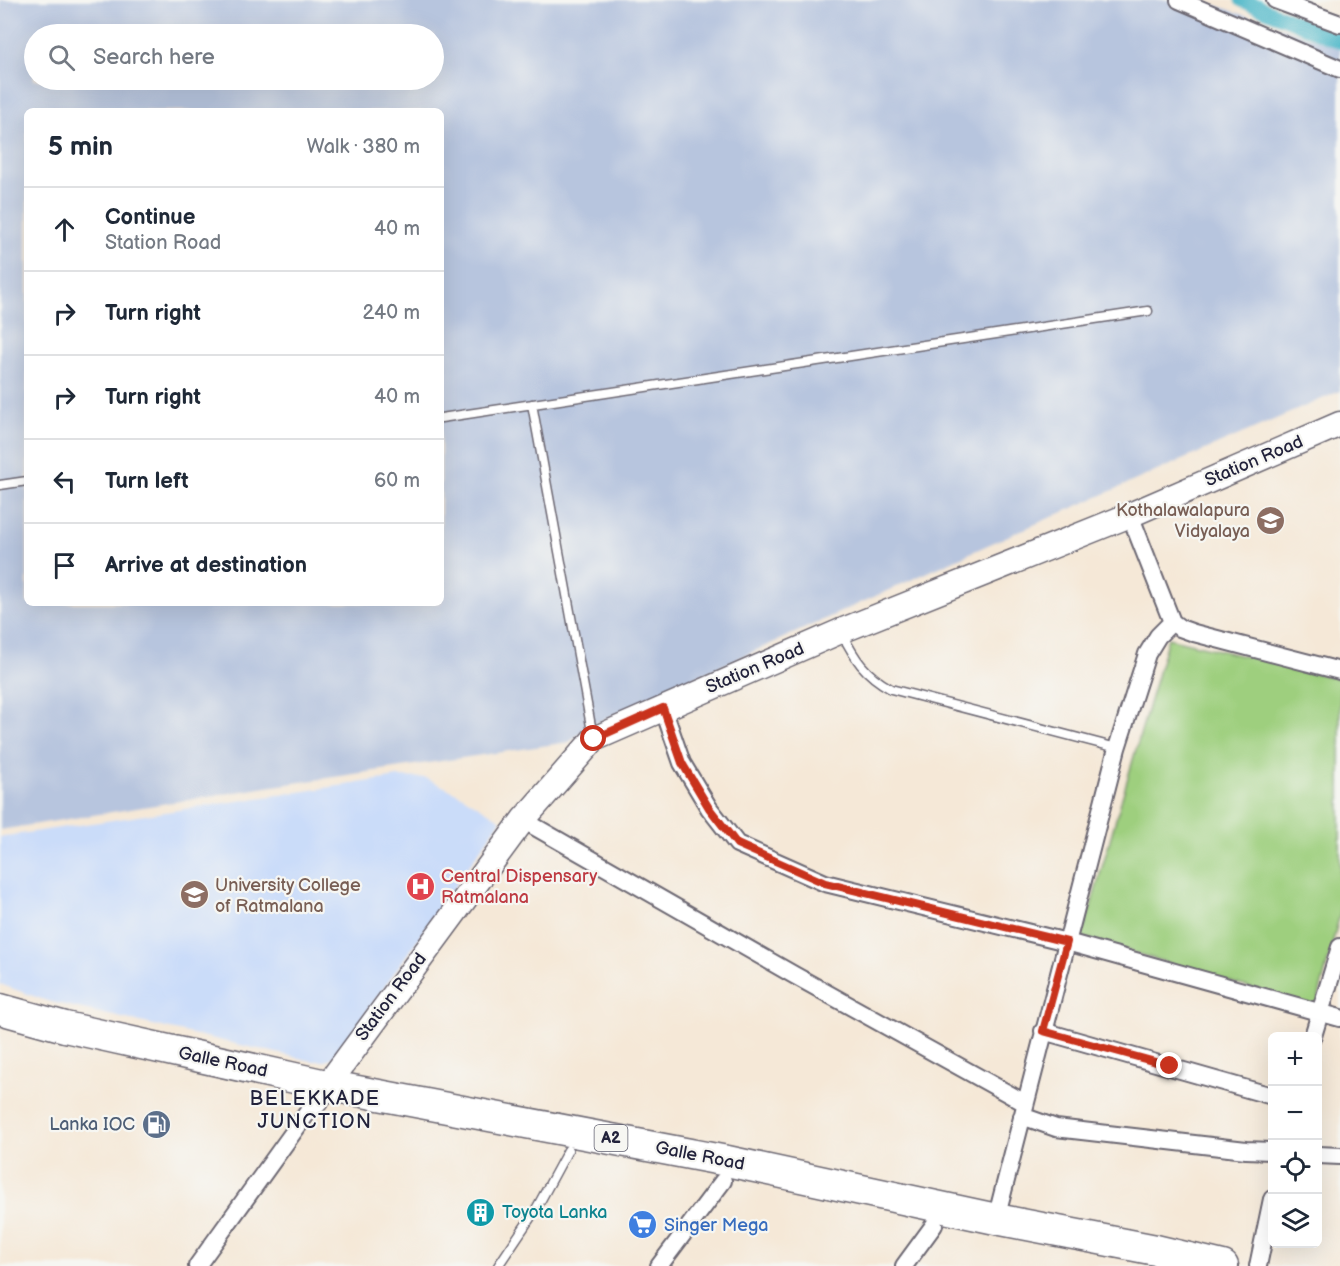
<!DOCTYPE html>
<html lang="en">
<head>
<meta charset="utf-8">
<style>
  :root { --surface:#fff; --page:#f2f2f3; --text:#1f2937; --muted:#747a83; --line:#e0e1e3 }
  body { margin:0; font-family:"Balsamiq Sans",sans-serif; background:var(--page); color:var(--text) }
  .controls { position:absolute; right:18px; bottom:18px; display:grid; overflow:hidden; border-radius:9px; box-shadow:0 6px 24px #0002 }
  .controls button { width:54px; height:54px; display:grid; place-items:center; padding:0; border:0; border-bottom:2px solid var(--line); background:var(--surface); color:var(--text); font:30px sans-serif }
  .stop { position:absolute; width:18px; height:18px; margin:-14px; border:4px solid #c8321e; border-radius:50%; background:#fff }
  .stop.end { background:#c8321e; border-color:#fff; box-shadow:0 2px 6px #0008 }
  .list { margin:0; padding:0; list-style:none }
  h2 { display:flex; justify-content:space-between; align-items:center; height:78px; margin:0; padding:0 24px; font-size:26px }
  h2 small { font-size:20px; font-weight:400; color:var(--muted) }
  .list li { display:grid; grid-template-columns:39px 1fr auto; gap:18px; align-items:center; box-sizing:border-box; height:84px; padding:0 24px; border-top:2px solid var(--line) }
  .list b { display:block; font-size:22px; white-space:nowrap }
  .list p { margin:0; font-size:20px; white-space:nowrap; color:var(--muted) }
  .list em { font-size:20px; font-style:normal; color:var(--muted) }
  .icon { flex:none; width:33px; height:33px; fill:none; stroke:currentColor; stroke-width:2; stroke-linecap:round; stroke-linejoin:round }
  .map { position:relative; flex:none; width:1340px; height:1266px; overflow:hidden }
  .search { position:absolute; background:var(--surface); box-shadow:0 6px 24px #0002; left:24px; top:24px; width:420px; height:66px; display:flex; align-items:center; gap:15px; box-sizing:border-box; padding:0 21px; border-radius:33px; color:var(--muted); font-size:22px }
  .panel { position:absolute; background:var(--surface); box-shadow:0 6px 24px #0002; left:24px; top:108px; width:420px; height:498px; border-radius:9px }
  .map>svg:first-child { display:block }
  .built { fill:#cadcf9 }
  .railway { fill:#b7c5de; fill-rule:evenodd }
  .park { fill:#9ecf7e; stroke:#60785c; stroke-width:1.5 }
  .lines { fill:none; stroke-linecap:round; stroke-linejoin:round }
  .canal { stroke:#4ab6c7; stroke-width:15 }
  .lane-casing { stroke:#6c6772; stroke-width:11 }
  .street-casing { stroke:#6c6772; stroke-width:20 }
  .secondary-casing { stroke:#6c6772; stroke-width:27 }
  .highway-casing { stroke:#6c6772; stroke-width:33 }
  .lane { stroke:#fff; stroke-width:8 }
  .street { stroke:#fff; stroke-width:16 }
  .secondary { stroke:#fff; stroke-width:24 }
  .highway { stroke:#fff; stroke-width:30 }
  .route { stroke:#c8321e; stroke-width:8 }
  .labels { text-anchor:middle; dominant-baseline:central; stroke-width:4.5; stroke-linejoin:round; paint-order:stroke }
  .shield { fill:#f6f6f2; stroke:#626272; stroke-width:1.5 }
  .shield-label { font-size:16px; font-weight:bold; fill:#22223b }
  .street-label { font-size:18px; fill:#22223b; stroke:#f6f6f2 }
  .education-label { font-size:18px; fill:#785e54; stroke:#f6f6f2; text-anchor:end }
  .health-label { font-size:18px; fill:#be3a42; stroke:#f6f6f2; text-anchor:start }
  .service-label { font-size:18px; fill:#4e5e75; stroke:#f6f6f2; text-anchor:end }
  .culture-label { font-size:18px; fill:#0d838f; stroke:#f6f6f2; text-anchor:start }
  .shop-label { font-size:18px; fill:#366cbe; stroke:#f6f6f2; text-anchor:start }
  .neighbourhood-label { font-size:20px; letter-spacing:1.5px; fill:#22223b; stroke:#f6f6f2 }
</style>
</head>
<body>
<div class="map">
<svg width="1340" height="1266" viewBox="0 0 1340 1266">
  <rect width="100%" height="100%" fill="#f6f6f2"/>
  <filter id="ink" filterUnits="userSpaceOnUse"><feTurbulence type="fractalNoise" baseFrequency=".0167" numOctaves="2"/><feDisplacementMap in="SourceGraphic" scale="12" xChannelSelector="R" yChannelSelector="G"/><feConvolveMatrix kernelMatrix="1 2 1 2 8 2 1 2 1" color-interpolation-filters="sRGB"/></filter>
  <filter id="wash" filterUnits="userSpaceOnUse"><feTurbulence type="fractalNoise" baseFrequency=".008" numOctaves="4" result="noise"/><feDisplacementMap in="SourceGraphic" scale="24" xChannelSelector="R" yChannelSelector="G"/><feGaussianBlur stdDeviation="1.35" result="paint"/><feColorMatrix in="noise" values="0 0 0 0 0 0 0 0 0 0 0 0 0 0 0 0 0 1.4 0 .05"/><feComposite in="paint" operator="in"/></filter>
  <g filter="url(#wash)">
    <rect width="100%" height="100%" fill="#f5e8d7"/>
    <path class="built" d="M398,777L426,778L463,796L501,820L337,1055L325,1061H312L47,1001L0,984V837Z"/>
    <path class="railway" d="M0,0H1201L1340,48V391L990,544L590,726L569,742L267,787L0,830ZM34,34H434V80H34ZM27,111H441V603H27Z"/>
    <path class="park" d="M1168,638L1340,679V914L1316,1008L1082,937Z"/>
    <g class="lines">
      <path class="canal" d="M1242,0L1340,41"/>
    </g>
  </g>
  <g filter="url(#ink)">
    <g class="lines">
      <defs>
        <path id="lane" d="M532,404L593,737
          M441,418L1148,311
          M0,485L27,481
          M841,632C855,659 864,674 891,689L1117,748
          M498,1266L535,1211L568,1150"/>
        <path id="street" d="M1179,0L1340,69
          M1275,0L1340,24
          M1130,515L1172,622L1180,628L1194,633L1340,671
          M663,708L682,763L709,808L737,844L825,883L1067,942L1340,1018
          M523,820L794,975L1025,1103
          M1043,1031L1272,1096
          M1313,1036L1340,947
          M1022,1116L1056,1128L1246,1150L1272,1151
          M1318,1155L1340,1156
          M996,1219L1117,748L1147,654L1158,636L1172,622
          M197,1266L315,1102
          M659,1266L723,1181
          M904,1266L934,1225
          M1258,1266L1272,1199"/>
        <path id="secondary" d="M315,1102L523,820L594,739L841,631L1130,515L1340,424"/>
        <path id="highway" d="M0,1009L65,1027L326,1085L727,1161L996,1219L1156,1250L1223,1266"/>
      </defs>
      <use href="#lane" class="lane-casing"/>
      <use href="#street" class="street-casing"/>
      <use href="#secondary" class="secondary-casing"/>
      <use href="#highway" class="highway-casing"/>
      <use href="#lane" class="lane"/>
      <use href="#street" class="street"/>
      <use href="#secondary" class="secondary"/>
      <use href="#highway" class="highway"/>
    </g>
  </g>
  <g class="lines" filter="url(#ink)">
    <path class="route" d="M594,739L663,708L682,763L709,808L737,844L825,883L1067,942L1043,1031L1170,1066"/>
  </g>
  <defs>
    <symbol id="school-disc" viewBox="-11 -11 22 22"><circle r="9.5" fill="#8d6e63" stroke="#f6f6f2"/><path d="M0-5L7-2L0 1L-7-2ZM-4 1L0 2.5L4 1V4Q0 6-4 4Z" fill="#fff"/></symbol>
    <symbol id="hospital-disc" viewBox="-11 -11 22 22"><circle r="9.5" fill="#e0444e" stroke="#f6f6f2"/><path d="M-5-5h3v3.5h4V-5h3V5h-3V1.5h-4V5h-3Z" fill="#fff"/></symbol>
    <symbol id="university-disc" viewBox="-11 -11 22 22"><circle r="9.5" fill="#8d6e63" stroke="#f6f6f2"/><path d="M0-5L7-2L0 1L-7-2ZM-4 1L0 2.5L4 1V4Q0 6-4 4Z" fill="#fff"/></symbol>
    <symbol id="fuel-disc" viewBox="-11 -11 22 22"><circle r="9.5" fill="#5c6f8a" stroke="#f6f6f2"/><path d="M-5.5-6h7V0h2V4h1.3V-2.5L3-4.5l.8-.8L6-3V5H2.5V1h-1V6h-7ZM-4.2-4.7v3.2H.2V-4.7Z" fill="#fff"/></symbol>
    <symbol id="building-disc" viewBox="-11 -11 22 22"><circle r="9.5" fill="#0f9aa8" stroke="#f6f6f2"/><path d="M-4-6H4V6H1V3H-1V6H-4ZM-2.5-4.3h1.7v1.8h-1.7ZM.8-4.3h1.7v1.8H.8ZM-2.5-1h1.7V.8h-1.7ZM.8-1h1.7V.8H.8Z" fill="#fff"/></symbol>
    <symbol id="supermarket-disc" viewBox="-11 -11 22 22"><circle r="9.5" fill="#3f7fe0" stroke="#f6f6f2"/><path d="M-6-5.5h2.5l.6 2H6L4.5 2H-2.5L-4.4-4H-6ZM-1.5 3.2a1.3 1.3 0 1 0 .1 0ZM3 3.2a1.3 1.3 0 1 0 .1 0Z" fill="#fff"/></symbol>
  </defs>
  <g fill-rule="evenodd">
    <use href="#school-disc" x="1254" y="504" width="33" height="33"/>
    <use href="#hospital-disc" x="404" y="870" width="33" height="33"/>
    <use href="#university-disc" x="178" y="878" width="33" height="33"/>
    <use href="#fuel-disc" x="140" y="1108" width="33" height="33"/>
    <use href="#building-disc" x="464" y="1196" width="33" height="33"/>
    <use href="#supermarket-disc" x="626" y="1208" width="33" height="33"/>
  </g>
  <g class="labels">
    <rect class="shield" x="594.5" y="1125" width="33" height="26" rx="4.5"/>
    <g class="shield-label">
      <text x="611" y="1138">A2</text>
    </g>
    <g class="street-label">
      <text transform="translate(1254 461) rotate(-23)">Station Road</text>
      <text transform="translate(755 668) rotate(-23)">Station Road</text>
      <text transform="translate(391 997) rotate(-53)">Station Road</text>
      <text transform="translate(223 1062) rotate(12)">Galle Road</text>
      <text transform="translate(700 1156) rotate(11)">Galle Road</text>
    </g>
    <g class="education-label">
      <text x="1250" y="510">Kothalawalapura<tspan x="1250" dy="21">Vidyalaya</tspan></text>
      <text x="215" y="885" text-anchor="start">University College<tspan x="215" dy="21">of Ratmalana</tspan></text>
    </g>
    <g class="health-label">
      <text x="441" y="876">Central Dispensary<tspan x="441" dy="21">Ratmalana</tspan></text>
    </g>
    <g class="service-label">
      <text x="135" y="1124">Lanka IOC</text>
    </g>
    <g class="culture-label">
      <text x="502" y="1212">Toyota Lanka</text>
    </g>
    <g class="shop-label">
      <text x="664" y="1225">Singer Mega</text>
    </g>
    <g class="neighbourhood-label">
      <text x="315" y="1099">BELEKKADE<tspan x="315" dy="23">JUNCTION</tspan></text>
    </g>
  </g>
</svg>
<div class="controls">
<button>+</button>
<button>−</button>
<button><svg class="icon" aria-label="locate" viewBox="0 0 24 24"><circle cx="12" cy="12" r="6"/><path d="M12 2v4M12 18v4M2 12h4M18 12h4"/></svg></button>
<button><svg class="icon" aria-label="layers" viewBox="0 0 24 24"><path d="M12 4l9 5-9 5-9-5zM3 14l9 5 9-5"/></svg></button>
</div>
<div class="stop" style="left:594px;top:739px"></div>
<div class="stop end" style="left:1170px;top:1066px"></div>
<div class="search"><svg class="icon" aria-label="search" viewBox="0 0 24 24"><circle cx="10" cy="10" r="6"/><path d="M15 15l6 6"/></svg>Search here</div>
<section class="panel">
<h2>5 min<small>Walk · 380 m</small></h2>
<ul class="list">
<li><svg class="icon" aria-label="ahead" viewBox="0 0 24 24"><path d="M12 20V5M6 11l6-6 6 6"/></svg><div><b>Continue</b><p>Station Road</p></div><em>40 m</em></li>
<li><svg class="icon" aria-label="right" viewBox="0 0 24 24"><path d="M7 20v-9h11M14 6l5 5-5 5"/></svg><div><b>Turn right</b></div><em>240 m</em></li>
<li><svg class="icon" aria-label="right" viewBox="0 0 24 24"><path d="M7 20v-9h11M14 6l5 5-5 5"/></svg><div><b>Turn right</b></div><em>40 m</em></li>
<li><svg class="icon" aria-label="left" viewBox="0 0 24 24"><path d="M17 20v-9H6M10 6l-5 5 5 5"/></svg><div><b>Turn left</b></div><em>60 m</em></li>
<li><svg class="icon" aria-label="arrive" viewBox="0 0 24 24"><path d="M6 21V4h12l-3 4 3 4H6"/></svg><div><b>Arrive at destination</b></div></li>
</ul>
</section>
</div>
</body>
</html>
